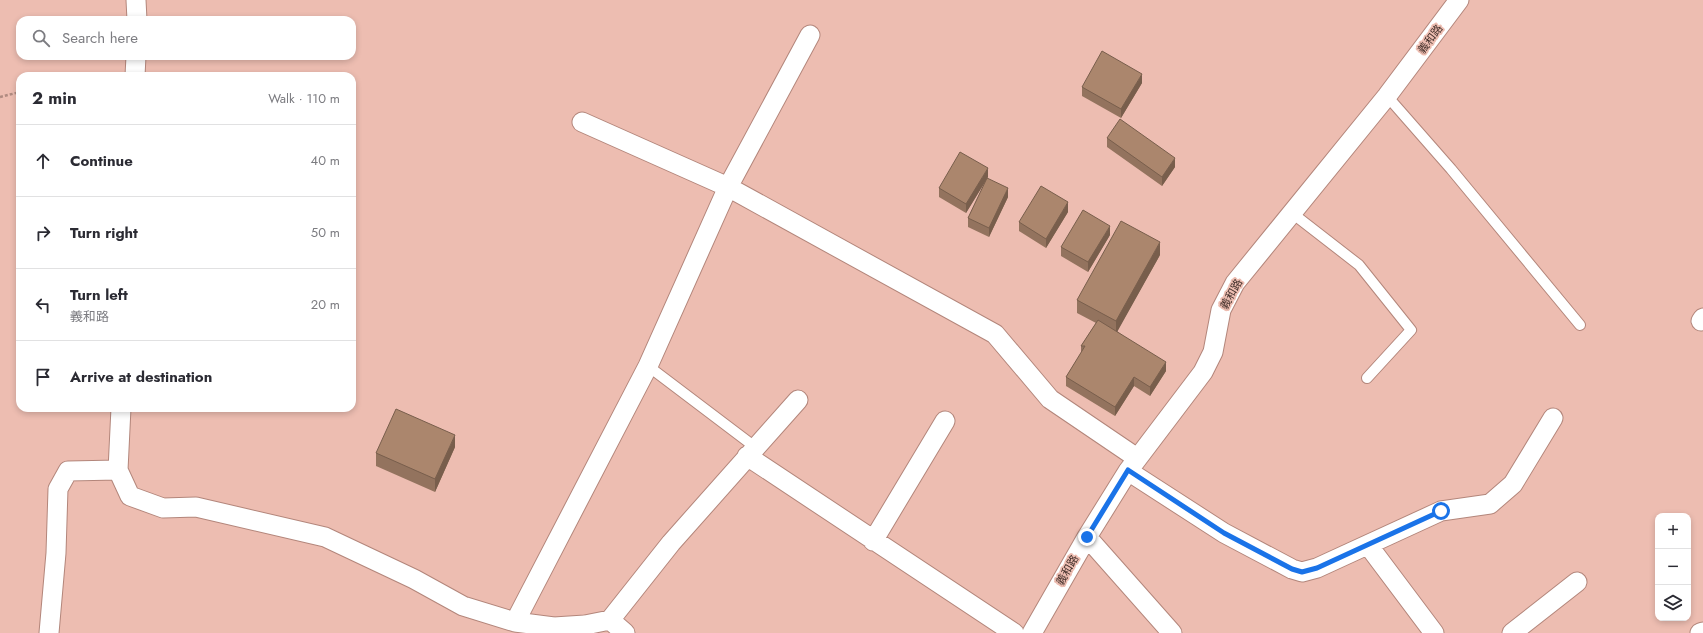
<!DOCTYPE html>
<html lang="en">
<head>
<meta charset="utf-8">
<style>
  :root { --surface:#fff; --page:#f2f2f3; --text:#2b2b33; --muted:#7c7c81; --line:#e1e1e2 }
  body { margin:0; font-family:Jost,"Noto Sans TC",sans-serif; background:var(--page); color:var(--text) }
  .controls { position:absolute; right:12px; bottom:12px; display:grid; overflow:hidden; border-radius:8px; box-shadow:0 2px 6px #0003 }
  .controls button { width:36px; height:36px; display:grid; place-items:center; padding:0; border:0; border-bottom:1px solid var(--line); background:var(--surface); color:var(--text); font:20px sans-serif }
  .stop { position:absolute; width:12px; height:12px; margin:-9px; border:3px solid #1a73e8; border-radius:50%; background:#fff }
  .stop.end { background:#1a73e8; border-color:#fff; box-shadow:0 1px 4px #0008 }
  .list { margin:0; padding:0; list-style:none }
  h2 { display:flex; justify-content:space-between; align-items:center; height:52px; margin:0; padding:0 16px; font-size:17px }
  h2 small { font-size:13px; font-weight:400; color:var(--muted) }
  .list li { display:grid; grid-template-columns:26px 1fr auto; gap:12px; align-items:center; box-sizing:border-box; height:72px; padding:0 16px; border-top:1px solid var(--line) }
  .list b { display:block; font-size:15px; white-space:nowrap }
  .list p { margin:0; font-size:13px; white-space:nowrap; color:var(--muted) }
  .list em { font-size:13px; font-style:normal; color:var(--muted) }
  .icon { flex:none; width:22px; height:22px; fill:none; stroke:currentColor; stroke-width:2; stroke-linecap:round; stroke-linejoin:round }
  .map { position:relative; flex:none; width:1703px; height:633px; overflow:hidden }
  .search { position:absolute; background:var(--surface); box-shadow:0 2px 6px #0003; left:16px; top:16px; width:340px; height:44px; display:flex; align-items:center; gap:10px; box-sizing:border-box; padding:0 14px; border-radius:12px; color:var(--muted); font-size:15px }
  .panel { position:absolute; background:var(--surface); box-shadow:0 2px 6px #0003; left:16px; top:72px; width:340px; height:340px; border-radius:12px }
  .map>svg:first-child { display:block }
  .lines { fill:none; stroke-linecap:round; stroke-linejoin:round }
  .service-casing { stroke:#b3867b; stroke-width:12 }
  .minor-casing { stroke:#b3867b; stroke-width:21 }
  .path { stroke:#b08b81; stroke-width:2.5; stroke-dasharray:3 2; stroke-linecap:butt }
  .service { stroke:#fff; stroke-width:10 }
  .minor { stroke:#fff; stroke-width:19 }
  .wall { fill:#93735e }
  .shaded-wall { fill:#785e4c }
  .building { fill:#ab866d; stroke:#785e4c }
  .route { stroke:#1a73e8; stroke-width:5 }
  .labels { text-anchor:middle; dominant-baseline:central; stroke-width:3.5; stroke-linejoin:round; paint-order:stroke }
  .street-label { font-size:11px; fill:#43302b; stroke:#edbdb1 }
</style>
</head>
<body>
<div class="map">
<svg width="1703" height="633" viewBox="0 0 1703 633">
  <rect width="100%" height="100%" fill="#edbdb1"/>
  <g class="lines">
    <defs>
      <path id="service" d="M1387,96L1451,169L1580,325
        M1292,213L1359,265L1411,330L1367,378
        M648,366L755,447"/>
      <path id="minor" d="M136,0L137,20
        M135,76L136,56
        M582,122L728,187L995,334L1050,399L1137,458
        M1701,321L1703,318
        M121,408L118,470L130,496L163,508L196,507L325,537L414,579L463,606L515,622L554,627L585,625L610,620L625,633
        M747,456L1014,633
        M1128,471L1224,533L1292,569L1302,572L1317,568L1441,511L1490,504L1513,484L1553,418
        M1087,537L1172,633
        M873,541L945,421
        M1368,545L1434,633
        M610,620L671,543L798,400
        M515,622L648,366L728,187L810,35
        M49,633L56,553L58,489L68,471L118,470
        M1032,633L1087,537L1128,471L1203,372L1213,352L1221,310L1235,283L1387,96L1459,0
        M1512,633L1577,582
        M1700,633L1703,632"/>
    </defs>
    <use href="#service" class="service-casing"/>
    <use href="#minor" class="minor-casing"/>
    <path class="path" d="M99,76L114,74
      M0,97L20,92"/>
    <use href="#service" class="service"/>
    <use href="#minor" class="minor"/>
  </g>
  <path class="wall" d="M1142,83L1121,118L1082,96V87Z
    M1107,138L1175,167L1162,186L1107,147Z
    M988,177L987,178L1008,197L989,237L968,227V218L987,179L966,213L939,197V188Z
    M1068,212L1046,248L1019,231V222Z
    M1110,235L1088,272L1061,256V247Z
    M1160,255L1117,331L1166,371L1150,396L1134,386L1115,416L1066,386V377L1081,353V346L1096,323L1077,313V300Z
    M455,447L435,492L376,466V453Z"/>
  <path class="shaded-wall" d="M1142,74V83L1121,118V109Z
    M1175,158V167L1162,186V177Z
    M988,168V177L966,213V204Z
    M1008,188V197L989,237V228Z
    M1068,202V212L1046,248V239Z
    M1110,226V235L1088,272V262Z
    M1160,242V255L1116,334V321Z
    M1166,362V371L1150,396V387Z
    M1134,377V386L1115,416V407Z
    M455,435V447L435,492V479Z"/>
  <path class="building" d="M1102,51L1142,74L1121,109L1082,87Z
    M1120,119L1175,158L1162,177L1107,138Z
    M960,152L988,168L966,204L939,188Z
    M987,178L1008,188L989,228L968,218Z
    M1041,186L1068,202L1046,239L1019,222Z
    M1083,210L1110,226L1088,262L1061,247Z
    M1121,221L1160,242L1116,321L1077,300Z
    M1098,320L1166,362L1150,387L1134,377L1115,407L1066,377L1085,346H1081Z
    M396,409L455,435L435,479L376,453Z"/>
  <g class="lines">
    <path class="route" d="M1087,537L1128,470L1224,533L1292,569L1302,572L1317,568L1441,511"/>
  </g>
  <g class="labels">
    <g class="street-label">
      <text transform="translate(1430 39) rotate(-53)">義和路</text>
      <text transform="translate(1231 294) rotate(-61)">義和路</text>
      <text transform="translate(1067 570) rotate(-60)">義和路</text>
    </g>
  </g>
</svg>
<div class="controls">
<button>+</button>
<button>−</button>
<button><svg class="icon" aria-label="layers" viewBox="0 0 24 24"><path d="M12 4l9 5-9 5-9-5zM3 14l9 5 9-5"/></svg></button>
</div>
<div class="stop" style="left:1441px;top:511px"></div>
<div class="stop end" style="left:1087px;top:537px"></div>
<div class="search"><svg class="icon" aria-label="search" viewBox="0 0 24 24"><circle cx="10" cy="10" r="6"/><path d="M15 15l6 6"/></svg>Search here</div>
<section class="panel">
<h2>2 min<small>Walk · 110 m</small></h2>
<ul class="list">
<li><svg class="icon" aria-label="ahead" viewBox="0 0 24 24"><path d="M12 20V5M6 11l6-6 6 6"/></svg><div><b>Continue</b></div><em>40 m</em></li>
<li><svg class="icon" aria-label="right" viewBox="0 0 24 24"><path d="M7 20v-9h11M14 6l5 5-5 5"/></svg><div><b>Turn right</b></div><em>50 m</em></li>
<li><svg class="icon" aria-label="left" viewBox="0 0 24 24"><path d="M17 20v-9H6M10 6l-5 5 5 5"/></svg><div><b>Turn left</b><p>義和路</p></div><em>20 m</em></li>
<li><svg class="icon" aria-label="arrive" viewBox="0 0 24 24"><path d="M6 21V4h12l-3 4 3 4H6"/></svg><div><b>Arrive at destination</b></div></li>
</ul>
</section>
</div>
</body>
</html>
